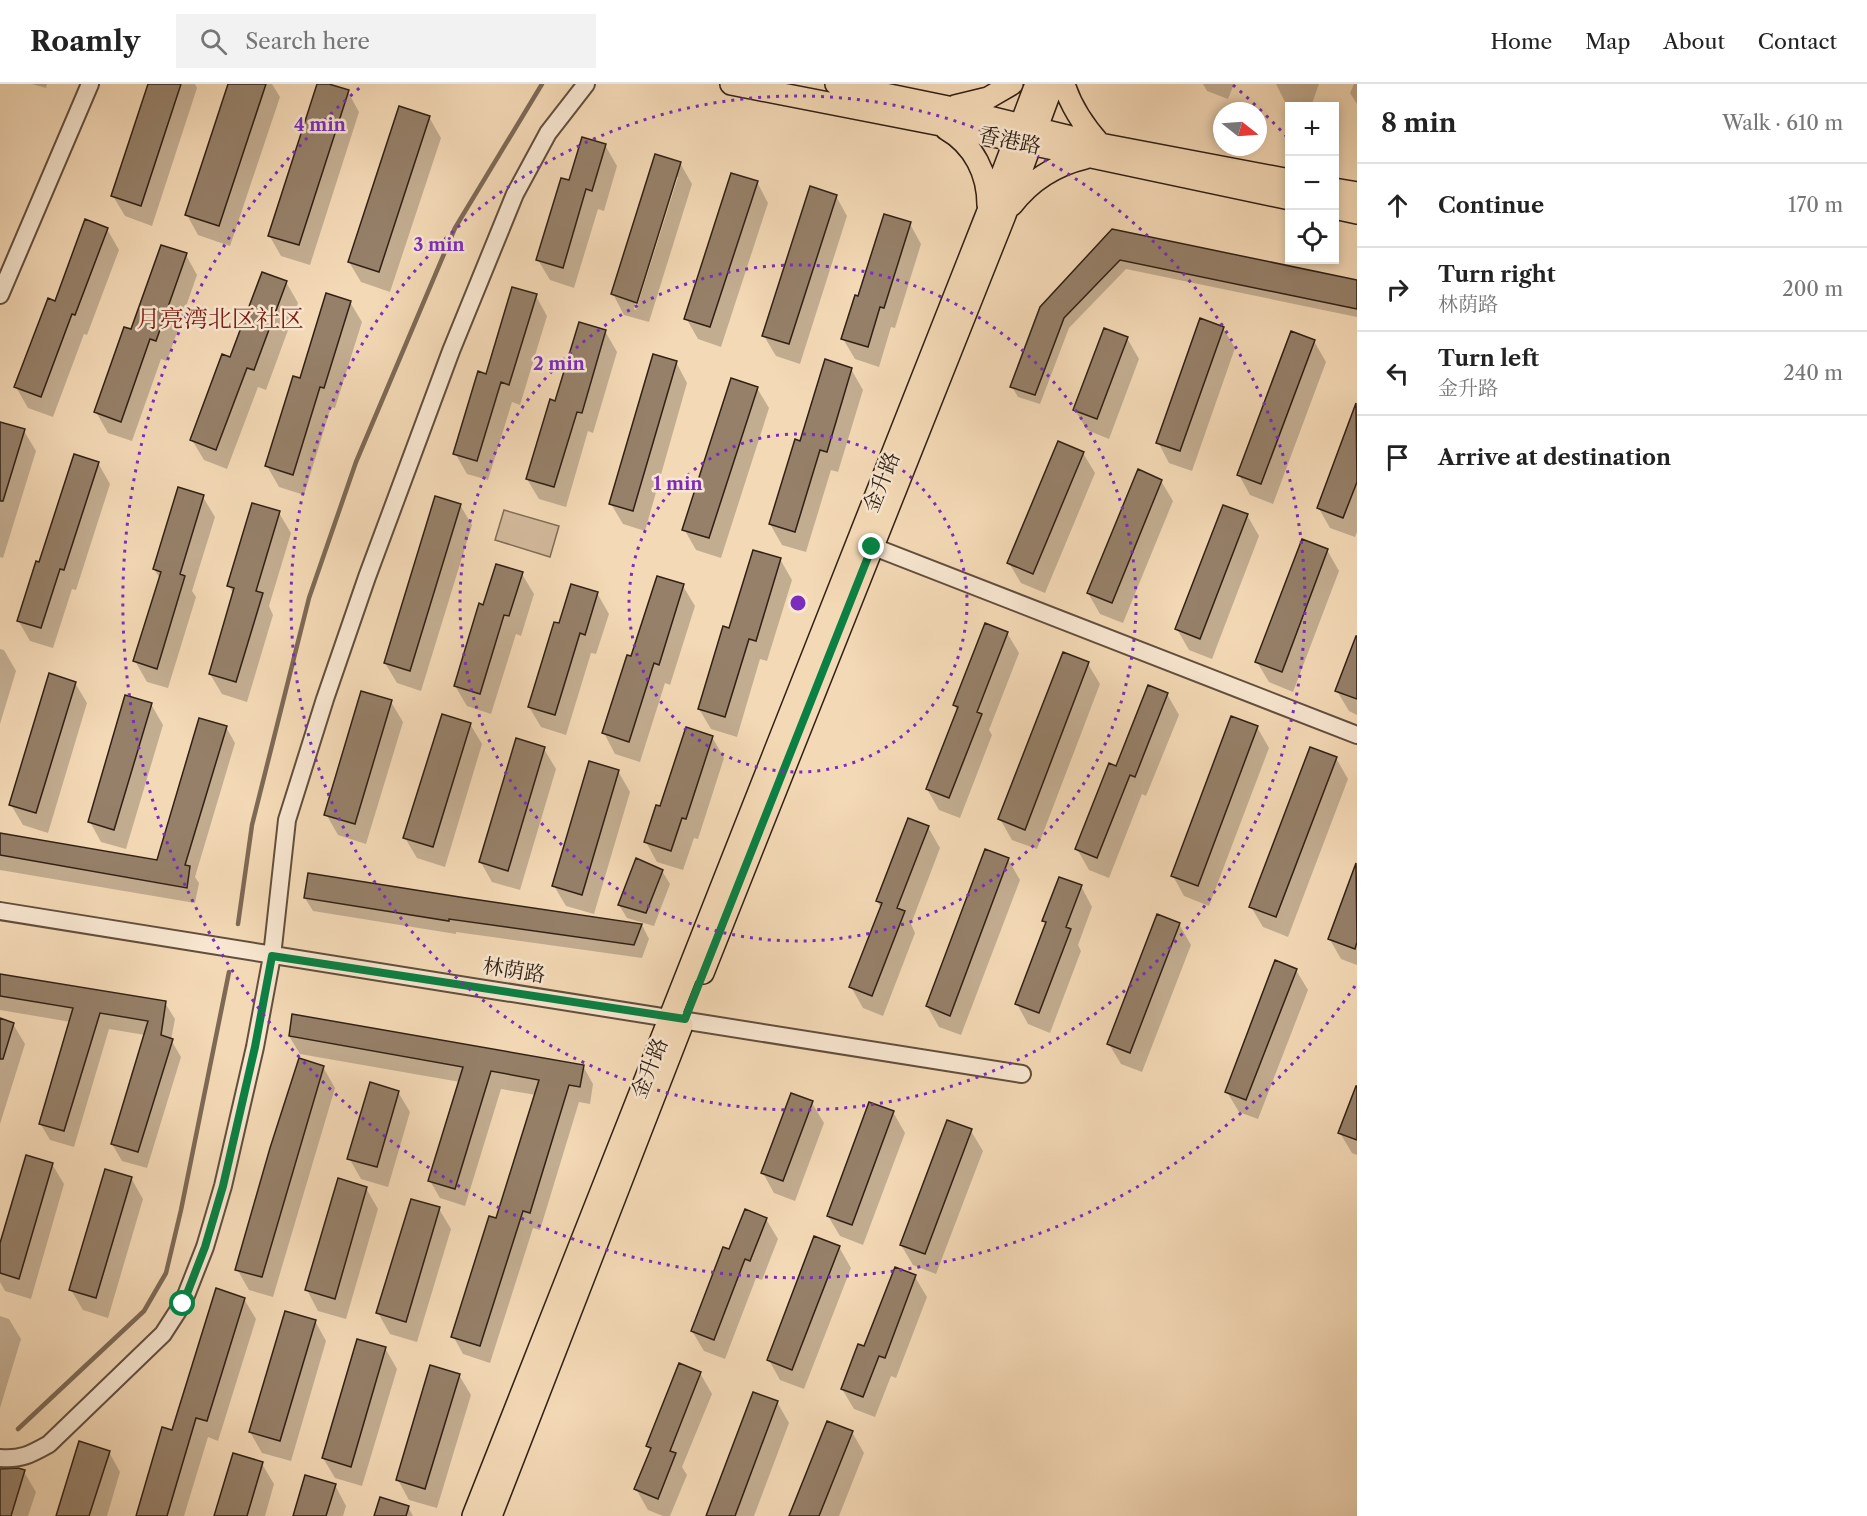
<!DOCTYPE html>
<html lang="en">
<head>
<meta charset="utf-8">
<style>
  :root { --surface:#fff; --page:#f2f2f2; --text:#222; --muted:#767676; --line:#e0e0e0 }
  body { margin:0; font-family:"Libre Caslon Text","Noto Serif SC",serif; background:var(--page); color:var(--text) }
  .controls { position:absolute; right:18px; top:18px; display:grid; overflow:hidden; border-radius:0px; box-shadow:0 3px 9px #0003 }
  .controls button { width:54px; height:54px; display:grid; place-items:center; padding:0; border:0; border-bottom:2px solid var(--line); background:var(--surface); color:var(--text); font:30px sans-serif }
  .compass { position:absolute; left:1213px; top:18px; width:54px; height:54px; border-radius:50%; background:var(--surface); box-shadow:0 3px 9px #0003; rotate:107deg }
  .stop { position:absolute; width:18px; height:18px; margin:-14px; border:4px solid #0b8043; border-radius:50%; background:#fff }
  .stop.end { background:#0b8043; border-color:#fff; box-shadow:0 2px 6px #0008 }
  .list { margin:0; padding:0; list-style:none }
  h2 { display:flex; justify-content:space-between; align-items:center; height:78px; margin:0; padding:0 24px; font-size:26px }
  h2 small { font-size:20px; font-weight:400; color:var(--muted) }
  .list li { display:grid; grid-template-columns:39px 1fr auto; gap:18px; align-items:center; box-sizing:border-box; height:84px; padding:0 24px; border-top:2px solid var(--line) }
  .list b { display:block; font-size:22px; white-space:nowrap }
  .list p { margin:0; font-size:20px; white-space:nowrap; color:var(--muted) }
  .list em { font-size:20px; font-style:normal; color:var(--muted) }
  .icon { flex:none; width:33px; height:33px; fill:none; stroke:currentColor; stroke-width:2; stroke-linecap:round; stroke-linejoin:round }
  .map { position:relative; flex:none; width:1357px; height:1432px; overflow:hidden }
  header { display:flex; align-items:center; gap:36px; box-sizing:border-box; height:84px; padding:0 30px; background:var(--surface); border-bottom:2px solid var(--line) }
  header strong { font-size:28px }
  nav { display:flex; gap:33px; margin-inline-start:auto; font-size:21px }
  .search { width:420px; height:54px; background:var(--page); display:flex; align-items:center; gap:15px; box-sizing:border-box; padding:0 21px; border-radius:0px; color:var(--muted); font-size:22px }
  main { display:flex }
  aside { flex:1; background:var(--surface) }
  .map>svg:first-child { display:block }
  .green { fill:#d3ba9b; stroke:#826d58; stroke-width:1.5 }
  .shadow { fill:#0003; fill-rule:evenodd }
  .lines { fill:none; stroke-linecap:round; stroke-linejoin:round }
  .stream { stroke:#7e6955; stroke-width:4.5 }
  .building { fill:#968069; stroke:#312015; stroke-width:1.5 }
  .minor-casing { stroke:#624e3d; stroke-width:20 }
  .major-casing { stroke:#312015; stroke-width:24 }
  .minor { stroke:#f8e6d0; stroke-width:16 }
  .major { stroke:#f4d9b6; stroke-width:21 }
  .route { stroke:#0b8043; stroke-width:8 }
  .ring { fill:none; stroke:#7b2cbf; stroke-width:3; stroke-dasharray:3 6 }
  .labels { text-anchor:middle; dominant-baseline:central; stroke-width:5; stroke-linejoin:round; paint-order:stroke }
  .street-label { font-size:21px; fill:#312015; stroke:#f8e6d0 }
  .quarter-label { font-size:24px; fill:#7a1f14; stroke:#f8e6d0 }
  .centre { fill:#7b2cbf; stroke:#f8e6d0; stroke-width:3 }
  .ring-label { font-size:18px; text-anchor:middle; font-weight:bold; fill:#7b2cbf; stroke:#f8e6d0; stroke-width:5; stroke-linejoin:round; paint-order:stroke }
</style>
</head>
<body>
<header>
<strong>Roamly</strong>
<div class="search"><svg class="icon" aria-label="search" viewBox="0 0 24 24"><circle cx="10" cy="10" r="6"/><path d="M15 15l6 6"/></svg>Search here</div>
<nav><a>Home</a><a>Map</a><a>About</a><a>Contact</a></nav>
</header>
<main>
<div class="map">
<svg width="1357" height="1432" viewBox="0 0 1357 1432">
  <rect width="100%" height="100%" fill="#f4d9b6"/>
  <filter id="stains"><feTurbulence type="fractalNoise" baseFrequency=".00333" numOctaves="4"/><feColorMatrix values="0 0 0 0 .2 0 0 0 0 .09 0 0 0 0 .02 0 0 0 .5 -.17"/></filter>
  <radialGradient id="worn" r=".72"><stop offset=".6" stop-color="#630" stop-opacity="0"/><stop offset="1" stop-color="#630" stop-opacity=".3"/></radialGradient>
  <path class="green" d="M504,426L559,442L550,473L495,456Z"/>
  <path class="shadow" d="M32,0H47L46,4Z
    M150,0H195L197,4L152,142L125,132L113,112Z
    M230,0H272L280,13L230,162L198,151L187,131Z
    M319,0H324L348,8L359,28L310,181L281,172L269,151Z
    M1203,0H1234L1228,15L1207,7Z
    M1276,0H1319L1311,22L1290,23L1287,22Z
    M1354,0H1357V20L1350,9Z
    M429,33L441,54L390,208L361,198L349,178Z
    M605,61L617,82L604,127L598,125L574,204L550,196L538,176L570,98Z
    M680,79L692,100L649,238L624,231L613,210ZM675,93H678L636,226L634,225Z
    M757,98L768,119L721,263L698,255L686,234Z
    M836,112L847,132L800,280L776,272L764,252Z
    M910,140L921,160L895,244L891,243L879,283L855,275L843,255L859,214Z
    M107,145L119,166L87,251L84,250L53,333L28,324L16,303L56,219Z
    M1113,147L1357,197V233L1126,185L1069,244L1040,320L1018,313L1012,303Z
    M186,171L197,191L167,277L161,275L132,357L108,349L96,328Z
    M286,198L298,219L266,306L258,303L227,385L204,376L192,356L231,275Z
    M536,212L547,232L520,321L512,318L488,396L467,390L455,369Z
    M350,218L362,238L335,324L331,323L304,411L279,403L267,382L301,296Z
    M1223,244L1235,264L1192,387L1169,379L1158,358Z
    M605,247L617,268L593,349L588,347L566,423L539,415L527,395L556,319Z
    M1127,254L1139,275L1109,355L1087,346L1075,326Z
    M1314,257L1326,278L1273,420L1250,411L1239,391Z
    M676,278L687,299L645,447L623,440L611,420Z
    M851,285L863,306L838,388L831,386L806,468L782,461L770,440L801,359Z
    M757,304L769,324L721,474L696,466L684,445Z
    M1357,321V448L1355,453L1330,444L1318,423Z
    M0,344L24,347L36,367L3,474L0,473Z
    M1083,369L1095,389L1045,509L1021,499L1009,479Z
    M98,379L110,400L76,506L72,505L53,564L30,557L18,536L40,480Z
    M1161,397L1173,417L1123,539L1100,530L1088,509Z
    M203,413L215,433L192,507L196,513L168,604L147,598L135,577L160,495L154,485Z
    M460,421L472,441L421,607L397,599L385,579Z
    M279,429L291,449L269,522L273,531L247,618L222,610L210,590L234,511L229,502Z
    M1247,431L1259,452L1212,575L1189,566L1177,545Z
    M1327,466L1339,487L1293,608L1269,598L1257,578Z
    M780,475L792,496L767,577L760,575L737,653L711,645L699,625L730,546Z
    M522,490L534,510L521,552L516,550L491,630L467,622L455,602Z
    M683,502L695,522L670,601L665,599L640,678L615,670L604,649Z
    M597,509L609,530L596,570L591,569L566,651L541,643L529,623L560,541Z
    M1007,549L1019,569L989,646L992,651L960,734L939,726L927,705L958,627L954,621Z
    M1357,554V631L1349,627L1337,607Z
    M0,565L4,566L16,587L0,640Z
    M1088,580L1100,600L1037,765L1012,756L1000,735Z
    M75,599L87,619L48,749L23,741L11,721Z
    M1167,610L1179,631L1146,712L1142,710L1109,794L1089,786L1077,765L1117,684Z
    M391,618L403,638L366,760L338,751L326,730Z
    M151,620L163,641L126,765L101,758L90,738Z
    M470,640L482,660L445,783L417,774L405,754Z
    M226,643L235,659L195,793L199,799L195,819L0,786V751L158,778Z
    M1257,643L1269,664L1209,822L1184,812L1173,792Z
    M712,653L724,674L698,755L694,754L683,786L657,778L646,758L661,724Z
    M544,665L556,685L520,806L492,798L480,777Z
    M1336,674L1348,695L1288,853L1263,843L1251,823Z
    M618,687L630,708L594,830L566,822L554,802Z
    M928,743L940,764L911,840L915,849L883,932L863,924L851,903L881,824L877,817Z
    M1008,775L1020,796L961,951L939,943L927,922Z
    M1357,781V881L1341,875L1329,854Z
    M662,787L670,800L654,842L627,834L619,821Z
    M309,791L642,841L649,855L642,874L456,848V850L313,827L305,814Z
    M1081,802L1092,823L1078,861L1081,867L1050,949L1028,940L1017,920L1047,841L1044,837Z
    M1179,840L1191,861L1142,988L1121,980L1109,960Z
    M1296,886L1308,906L1258,1035L1239,1028L1227,1008Z
    M0,890L165,919L175,935L171,956L181,973L147,1084L122,1077L112,1060L145,951L109,945L74,1063L50,1056L40,1039L71,938L0,926Z
    M293,932L583,982L593,1000L590,1020L579,1018L540,1146L533,1144L490,1279L463,1270L453,1252L497,1136L536,1011L501,1005L465,1122L440,1114L430,1097L460,998L300,970L289,952Z
    M0,936L13,940L25,960L0,1040Z
    M323,983L335,1004L273,1213L249,1206L237,1185Z
    M1357,1005V1071L1352,1069L1340,1049Z
    M398,1008L410,1028L388,1103L361,1095L349,1074Z
    M792,1011L812,1019L824,1039L795,1117L774,1109L763,1089Z
    M893,1028L905,1049L863,1161L840,1152L828,1132Z
    M971,1047L983,1067L936,1190L913,1181L901,1161Z
    M52,1080L64,1100L31,1215L5,1207L0,1198V1164Z
    M131,1094L143,1115L108,1234L83,1226L71,1206Z
    M366,1104L378,1125L346,1235L318,1227L307,1206Z
    M439,1125L451,1145L417,1258L390,1250L378,1229Z
    M766,1135L778,1155L762,1196L756,1194L725,1275L704,1267L692,1247L730,1167Z
    M839,1163L851,1184L804,1305L780,1296L769,1276Z
    M915,1193L927,1213L896,1294L891,1292L875,1333L854,1325L842,1305L865,1264Z
    M244,1215L256,1235L218,1357L208,1353L184,1432H137L173,1348Z
    M0,1232L9,1235L21,1255L0,1324Z
    M315,1237L326,1257L291,1377L262,1369L250,1348Z
    M385,1264L397,1285L362,1402L335,1394L323,1374Z
    M700,1289L712,1310L682,1383L687,1391L670,1432H663L648,1426L636,1405L651,1367L648,1362Z
    M459,1291L471,1311L437,1424L409,1416L398,1396Z
    M777,1318L789,1339L754,1432H708Z
    M852,1348L864,1369L839,1432H791Z
    M109,1368L120,1388L107,1432H58Z
    M262,1380L274,1400L265,1432H216Z
    M0,1385L24,1388L36,1408L28,1432H0Z
    M335,1401L346,1422L343,1432H295Z
    M408,1423L413,1432H376Z"/>
  <g class="lines">
    <path class="stream" d="M238,840L252,741L309,514L356,378L455,144L542,0
      M18,1345L144,1227L166,1189L181,1126L229,888"/>
  </g>
  <path class="building" d="M148,0H181L141,122L111,112Z
    M228,0H266L219,142L185,131Z
    M317,0H329L349,6L299,161L268,152Z
    M399,22L430,32L379,188L348,178Z
    M582,53L606,60L592,107L586,105L563,184L536,176L561,94L569,96Z
    M655,70L681,78L637,219L611,210Z
    M731,89L758,97L710,243L684,235Z
    M810,102L837,111L789,260L762,252Z
    M884,130L911,138L884,224L880,223L868,263L841,255L855,211L858,212Z
    M85,135L108,144L75,231L72,230L41,313L14,303L48,214L55,217Z
    M1112,145L1357,196V225L1120,176L1064,234L1035,311L1010,303L1040,223Z
    M161,161L187,169L156,257L150,255L121,338L94,328L124,243L131,245Z
    M262,188L287,197L254,286L247,284L216,366L190,356L222,270L230,273Z
    M512,203L537,210L509,301L501,298L477,377L453,370L478,287L486,290Z
    M326,209L351,217L324,304L320,303L293,391L265,382L293,292L300,294Z
    M1200,234L1224,243L1180,367L1156,359Z
    M579,238L606,246L582,329L577,328L554,403L526,395L550,315L555,317Z
    M1104,244L1128,253L1097,335L1073,326Z
    M1291,247L1315,256L1261,400L1237,391Z
    M653,270L677,277L633,427L609,420Z
    M825,275L852,284L827,368L820,366L795,448L769,440L795,355L800,357Z
    M731,294L758,303L709,454L682,446Z
    M1356,319L1357,398L1343,434L1317,424Z
    M0,338L25,345L3,417H0Z
    M1058,357L1084,368L1033,490L1007,479Z
    M74,370L99,378L64,486L60,485L41,544L17,537L36,477L39,478Z
    M1138,385L1162,396L1112,519L1087,509Z
    M178,403L204,411L180,490L185,492L157,585L133,577L161,488L153,485Z
    M435,412L461,420L410,587L384,579Z
    M252,419L280,427L256,507L263,509L236,598L209,590L234,504L227,502Z
    M1223,421L1248,430L1200,555L1175,545Z
    M1302,455L1328,465L1282,588L1255,578Z
    M753,466L781,474L756,557L749,555L725,633L698,625L723,542L729,544Z
    M496,480L523,488L509,532L504,531L480,610L454,602L479,519L483,521Z
    M657,492L684,500L659,581L654,579L629,658L602,649L627,571L631,572Z
    M571,500L598,508L585,551L580,549L555,631L528,623L554,538L559,539Z
    M985,539L1008,548L977,628L982,630L949,714L926,705L958,623L953,621Z
    M1356,552H1357V615L1335,607Z
    M1063,568L1089,578L1025,746L998,735Z
    M49,589L76,598L36,729L9,721Z
    M1148,601L1168,609L1135,693L1130,691L1097,774L1075,765L1109,679L1116,682Z
    M361,607L392,616L355,740L324,731Z
    M125,611L152,619L114,746L88,738Z
    M442,630L471,639L433,763L403,754Z
    M1231,632L1258,642L1198,802L1171,792Z
    M199,634L227,642L185,781L190,782L187,804L0,771V749L157,776Z
    M686,643L713,652L686,735L682,734L671,767L644,758L656,721L660,722Z
    M516,654L545,663L508,787L479,778Z
    M1310,663L1337,673L1276,833L1249,823Z
    M589,677L619,686L582,811L552,802Z
    M908,734L929,742L897,824L905,827L872,912L849,903L882,819L876,817Z
    M985,765L1009,774L950,932L926,922Z
    M636,774L663,786L646,829L618,821Z
    M1356,779L1357,858L1355,865L1328,855Z
    M308,789L466,814L642,840L634,861L449,835V837L304,814Z
    M1059,793L1082,801L1066,843L1071,845L1039,929L1015,920L1046,838L1042,837Z
    M1157,830L1180,839L1130,969L1107,960Z
    M1275,876L1297,885L1246,1016L1225,1008Z
    M0,890L166,917L161,951L173,955L138,1068L111,1060L148,937L100,929L64,1047L39,1040L73,924L0,912Z
    M292,930L584,981L580,1003L569,1001L530,1129L523,1127L480,1262L451,1253L489,1132L496,1134L539,996L491,987L455,1105L428,1097L463,983L289,952Z
    M0,934L14,939L3,975H0Z
    M299,974L324,982L262,1193L235,1186L270,1064Z
    M370,998L399,1007L377,1083L347,1075Z
    M1356,1002H1357V1056L1338,1049Z
    M791,1009L813,1017L783,1097L761,1089Z
    M869,1018L894,1027L852,1141L827,1132Z
    M947,1036L972,1045L925,1170L900,1161Z
    M26,1071L53,1079L19,1195L0,1189V1159Z
    M105,1085L132,1093L96,1214L69,1206Z
    M338,1094L367,1103L335,1215L305,1206Z
    M411,1115L440,1123L406,1238L376,1229Z
    M745,1125L767,1134L750,1177L745,1175L714,1256L691,1247L723,1163L729,1165Z
    M814,1152L840,1162L792,1286L767,1276Z
    M895,1183L916,1191L885,1274L879,1272L863,1313L841,1305L858,1260L864,1262Z
    M216,1204L245,1214L207,1337L196,1334L167,1432H136L162,1343L172,1346Z
    M285,1227L316,1236L280,1357L249,1348Z
    M357,1255L386,1263L351,1383L322,1374Z
    M679,1279L701,1288L670,1367L676,1369L658,1415L634,1405L651,1364L646,1362Z
    M430,1281L460,1290L425,1405L396,1396Z
    M753,1308L778,1317L735,1432H706Z
    M827,1337L853,1347L819,1432H789Z
    M79,1357L110,1367L89,1432H56Z
    M233,1369L263,1378L247,1432H214Z
    M18,1384L25,1386L11,1432H0V1385Z
    M305,1391L336,1400L326,1432H293Z
    M380,1413L409,1422L406,1432H374Z"/>
  <g class="lines">
    <defs>
      <path id="minor" d="M0,211L90,0
        M861,458L1357,651
        M0,827C340,884 682,934 1022,990
        M0,1374C21,1376 31,1370 49,1360L163,1250L183,1219L205,1163L223,1102L255,963L272,872L287,736L325,615L367,493L451,267L515,110L548,49L586,0"/>
      <path id="major" d="M731,0L941,41L1290,115
        M836,0L948,23L1100,60L1290,96
        M1064,0C1071,23 1084,42 1100,60
        M955,22L988,14L1012,0
        M946,45C974,61 988,90 988,121
        M1334,105L1357,109
        M1012,121C1031,96 1056,81 1085,74
        M1334,124L1357,129
        M703,889L1005,131L1053,0
        M473,1432L988,127L1036,0
        M491,1432L682,941"/>
    </defs>
    <use href="#minor" class="minor-casing"/>
    <use href="#major" class="major-casing"/>
    <use href="#minor" class="minor"/>
    <use href="#major" class="major"/>
  </g>
  <g class="lines">
    <path class="route" d="M183,1220L205,1163L223,1102L255,963L272,872L685,935L872,463"/>
  </g>
  <g class="ring">
    <circle cx="798" cy="519" r="169"/>
    <circle cx="798" cy="519" r="338"/>
    <circle cx="798" cy="519" r="507"/>
    <path d="M1355 902A676 676 0 1 1 363 1M1233 1A676 676 0 0 1 1288 54"/>
  </g>
  <g class="labels">
    <g class="street-label">
      <text transform="translate(1010 56) rotate(12)">香港路</text>
      <text transform="translate(881 398) rotate(-68)">金升路</text>
      <text transform="translate(514 886) rotate(9)">林荫路</text>
      <text transform="translate(649 984) rotate(-68)">金升路</text>
    </g>
    <g class="quarter-label">
      <text x="220" y="234">月亮湾北区社区</text>
    </g>
  </g>
  <circle cx="798" cy="519" r="9" class="centre"/>
  <g class="ring-label">
    <text x="320" y="47">4 min</text>
    <text x="439" y="167">3 min</text>
    <text x="559" y="286">2 min</text>
    <text x="678" y="406">1 min</text>
  </g>
  <rect width="100%" height="100%" filter="url(#stains)"/>
  <rect width="100%" height="100%" fill="url(#worn)"/>
</svg>
<div class="controls">
<button>+</button>
<button>−</button>
<button><svg class="icon" aria-label="locate" viewBox="0 0 24 24"><circle cx="12" cy="12" r="6"/><path d="M12 2v4M12 18v4M2 12h4M18 12h4"/></svg></button>
</div>
<svg class="compass" viewBox="-18 -18 36 36"><path d="M0-13l5 13h-10z" fill="#e53935"/><path d="M0 13l5-13h-10z" fill="#767676"/></svg>
<div class="stop" style="left:183px;top:1220px"></div>
<div class="stop end" style="left:872px;top:463px"></div>
</div>
<aside>
<h2>8 min<small>Walk · 610 m</small></h2>
<ul class="list">
<li><svg class="icon" aria-label="ahead" viewBox="0 0 24 24"><path d="M12 20V5M6 11l6-6 6 6"/></svg><div><b>Continue</b></div><em>170 m</em></li>
<li><svg class="icon" aria-label="right" viewBox="0 0 24 24"><path d="M7 20v-9h11M14 6l5 5-5 5"/></svg><div><b>Turn right</b><p>林荫路</p></div><em>200 m</em></li>
<li><svg class="icon" aria-label="left" viewBox="0 0 24 24"><path d="M17 20v-9H6M10 6l-5 5 5 5"/></svg><div><b>Turn left</b><p>金升路</p></div><em>240 m</em></li>
<li><svg class="icon" aria-label="arrive" viewBox="0 0 24 24"><path d="M6 21V4h12l-3 4 3 4H6"/></svg><div><b>Arrive at destination</b></div></li>
</ul>
</aside>
</main>
</body>
</html>
